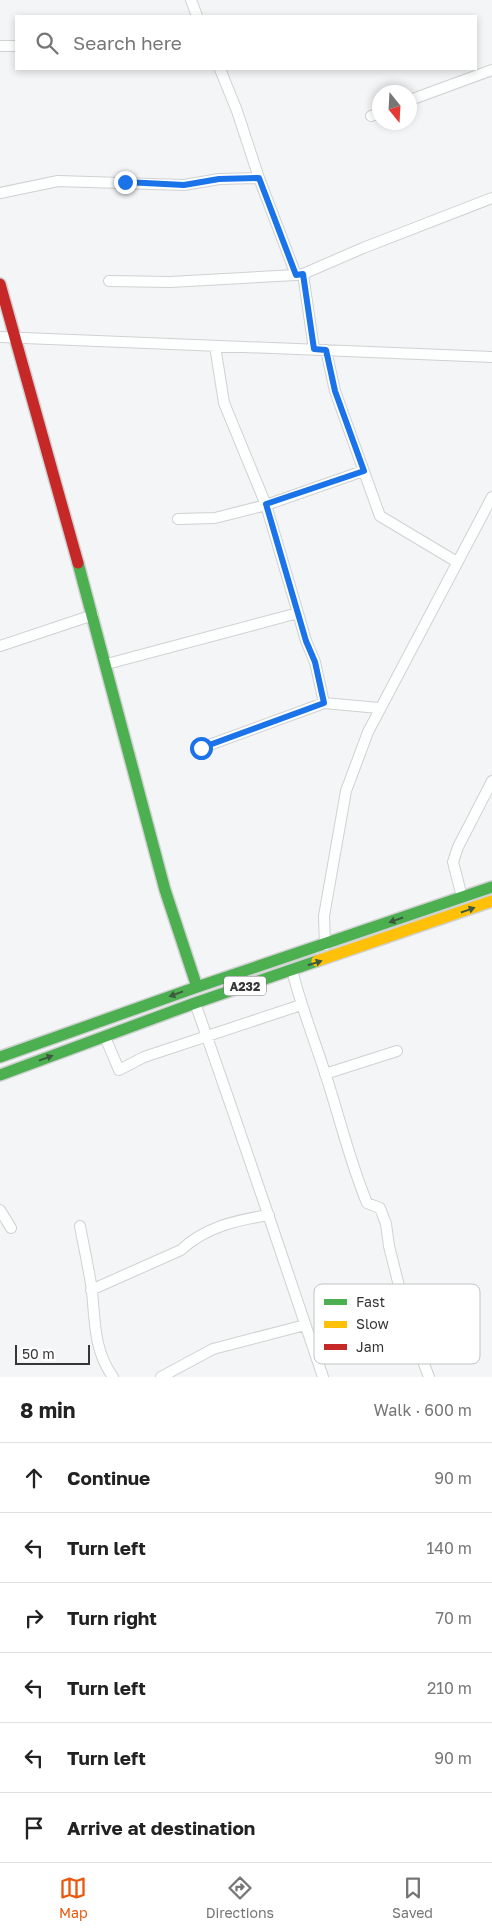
<!DOCTYPE html>
<html lang="en">
<head>
<meta charset="utf-8">
<style>
  :root { --surface:#fff; --page:#f6f6f6; --text:#222; --muted:#767676; --line:#e0e0e0; --accent:#ea580c }
  body { margin:0; font-family:"Golos Text",sans-serif; background:var(--page); color:var(--text) }
  .compass { position:absolute; left:372px; top:85px; width:45px; height:45px; border-radius:50%; background:var(--surface); box-shadow:0 2px 8px #0003; rotate:162deg }
  .scale { position:absolute; left:15px; bottom:12px; width:75px; box-sizing:border-box; padding-left:5px; border:2px solid #363637; border-top:0; font-size:14px; line-height:18px; white-space:nowrap; color:#363637; -webkit-text-stroke:4px #fff; paint-order:stroke }
  .stop { position:absolute; width:15px; height:15px; margin:-11px; border:4px solid #1a73e8; border-radius:50%; background:#fff }
  .stop.end { background:#1a73e8; border-color:#fff; box-shadow:0 1px 5px #0008 }
  .list { margin:0; padding:0; list-style:none }
  h2 { display:flex; justify-content:space-between; align-items:center; height:65px; margin:0; padding:0 20px; font-size:21px }
  h2 small { font-size:16px; font-weight:400; color:var(--muted) }
  .list li { display:grid; grid-template-columns:32px 1fr auto; gap:15px; align-items:center; box-sizing:border-box; height:70px; padding:0 20px; border-top:1px solid var(--line) }
  .list b { display:block; font-size:19px; white-space:nowrap }
  .list em { font-size:16px; font-style:normal; color:var(--muted) }
  .icon { flex:none; width:28px; height:28px; fill:none; stroke:currentColor; stroke-width:2; stroke-linecap:round; stroke-linejoin:round }
  .map { position:relative; flex:none; width:492px; height:1377px; overflow:hidden }
  .search { position:absolute; background:var(--surface); box-shadow:0 2px 8px #0003; left:15px; right:15px; top:15px; height:55px; display:flex; align-items:center; gap:12px; box-sizing:border-box; padding:0 18px; border-radius:0px; color:var(--muted); font-size:19px }
  .sheet { height:485px; background:var(--surface) }
  nav { display:flex; justify-content:space-around; align-items:center; box-sizing:border-box; height:70px; border-top:1px solid var(--line); background:var(--surface); font-size:14px; color:var(--muted) }
  nav a { display:grid; justify-items:center; gap:2px }
  nav .on { color:var(--accent) }
  .map>svg:first-child { display:block }
  .lines { fill:none; stroke-linecap:round; stroke-linejoin:round }
  .street-casing { stroke:#d0d1d2; stroke-width:12 }
  .fast-casing { stroke:#d0d1d2; stroke-width:14 }
  .slow-casing { stroke:#d0d1d2; stroke-width:14 }
  .jam-casing { stroke:#d0d1d2; stroke-width:14 }
  .street { stroke:#fdfefe; stroke-width:10 }
  .fast { stroke:#4caf50; stroke-width:11 }
  .slow { stroke:#ffc107; stroke-width:11 }
  .jam { stroke:#c62828; stroke-width:11 }
  .oneway { fill:#3d5a3e }
  .route { stroke:#1a73e8; stroke-width:6 }
  .labels { text-anchor:middle; dominant-baseline:central; stroke-width:4; stroke-linejoin:round; paint-order:stroke }
  .shield { fill:#fff; stroke:#727273; stroke-width:1 }
  .shield-label { font-size:12px; font-weight:bold; fill:#363637 }
  .key { fill:#fff; stroke:#c3c3c3; stroke-width:1 }
  .key-label { font-size:14px; fill:#363637 }
</style>
</head>
<body>
<div class="map">
<svg width="492" height="1377" viewBox="0 0 492 1377">
  <rect width="100%" height="100%" fill="#f4f5f6"/>
  <g class="lines">
    <defs>
      <path id="street" d="M191,0L197,16
        M0,46H16
        M220,69L237,111L259,178L296,275L303,274L314,349
        M410,100L492,70
        M371,116L380,113
        M0,193L58,181L184,185L219,179L259,178
        M303,274L363,248L492,198
        M109,281L170,282L296,275
        M0,337L492,357
        M326,350L335,391L380,516L457,562
        M178,519L215,518L266,505L363,471
        M298,613L306,641L315,662L324,703
        M0,646L93,615
        M107,664L298,613L266,505L224,403L215,346
        M201,748L324,703L379,708
        M462,897L453,862L458,847L492,781
        M325,945L324,916L346,791L368,732L492,497
        M292,970C301,1007 315,1041 326,1076C340,1119 350,1162 367,1203L380,1208L386,1224L389,1246L408,1322L429,1377
        M195,1003C239,1127 281,1252 323,1377
        M105,1037L119,1070L144,1057L301,1005
        M325,1074L397,1051
        M0,1210L11,1228
        M80,1226C84,1248 89,1269 92,1291C95,1322 94,1351 113,1377
        M91,1290L181,1250C205,1227 237,1220 269,1215
        M161,1377L213,1349L305,1325"/>
      <path id="fast" d="M78,563L165,890L197,987
        M0,1057L197,987L492,887
        M0,1075L195,1003L317,961"/>
      <path id="slow" d="M317,961L492,901"/>
      <path id="jam" d="M0,284L78,563"/>
    </defs>
    <use href="#street" class="street-casing"/>
    <use href="#fast" class="fast-casing"/>
    <use href="#slow" class="slow-casing"/>
    <use href="#jam" class="jam-casing"/>
    <use href="#street" class="street"/>
    <use href="#fast" class="fast"/>
    <use href="#slow" class="slow"/>
    <use href="#jam" class="jam"/>
  </g>
  <defs><path id="oneway-solid" d="M-6-.8H1V-3.2L6.5 0L1 3.2V.8H-6Z" transform="scale(1.25)"/></defs>
  <g class="oneway">
    <use href="#oneway-solid" transform="translate(468 910) rotate(-19)"/>
    <use href="#oneway-solid" transform="translate(396 920) rotate(161)"/>
    <use href="#oneway-solid" transform="translate(315 963) rotate(-17)"/>
    <use href="#oneway-solid" transform="translate(176 994) rotate(160)"/>
    <use href="#oneway-solid" transform="translate(46 1058) rotate(-20)"/>
  </g>
  <g class="lines">
    <path class="route" d="M125,182L184,185L219,179L259,178L296,275L303,274L314,349L326,350L335,391L364,471L266,504L306,641L315,662L324,703L201,748"/>
  </g>
  <g class="labels">
    <rect class="shield" x="224" y="976.5" width="42" height="19" rx="4"/>
    <g class="shield-label">
      <text x="245" y="986">A232</text>
    </g>
  </g>
  <rect x="314" y="1284" width="166" height="80" rx="8" class="key"/>
  <rect x="324" y="1299" width="23" height="6" fill="#4caf50"/>
  <rect x="324" y="1321" width="23" height="7" fill="#ffc107"/>
  <rect x="324" y="1344" width="23" height="6" fill="#c62828"/>
  <g class="key-label">
    <text x="356" y="1307">Fast</text>
    <text x="356" y="1329">Slow</text>
    <text x="356" y="1352">Jam</text>
  </g>
</svg>
<svg class="compass" viewBox="-18 -18 36 36"><path d="M0-13l5 13h-10z" fill="#e53935"/><path d="M0 13l5-13h-10z" fill="#767676"/></svg>
<div class="scale">50 m</div>
<div class="stop" style="left:201px;top:748px"></div>
<div class="stop end" style="left:125px;top:182px"></div>
<div class="search"><svg class="icon" aria-label="search" viewBox="0 0 24 24"><circle cx="10" cy="10" r="6"/><path d="M15 15l6 6"/></svg>Search here</div>
</div>
<section class="sheet">
<h2>8 min<small>Walk · 600 m</small></h2>
<ul class="list">
<li><svg class="icon" aria-label="ahead" viewBox="0 0 24 24"><path d="M12 20V5M6 11l6-6 6 6"/></svg><div><b>Continue</b></div><em>90 m</em></li>
<li><svg class="icon" aria-label="left" viewBox="0 0 24 24"><path d="M17 20v-9H6M10 6l-5 5 5 5"/></svg><div><b>Turn left</b></div><em>140 m</em></li>
<li><svg class="icon" aria-label="right" viewBox="0 0 24 24"><path d="M7 20v-9h11M14 6l5 5-5 5"/></svg><div><b>Turn right</b></div><em>70 m</em></li>
<li><svg class="icon" aria-label="left" viewBox="0 0 24 24"><path d="M17 20v-9H6M10 6l-5 5 5 5"/></svg><div><b>Turn left</b></div><em>210 m</em></li>
<li><svg class="icon" aria-label="left" viewBox="0 0 24 24"><path d="M17 20v-9H6M10 6l-5 5 5 5"/></svg><div><b>Turn left</b></div><em>90 m</em></li>
<li><svg class="icon" aria-label="arrive" viewBox="0 0 24 24"><path d="M6 21V4h12l-3 4 3 4H6"/></svg><div><b>Arrive at destination</b></div></li>
</ul>
</section>
<nav>
<a class="on"><svg class="icon" aria-label="map" viewBox="0 0 24 24"><path d="M3 6l6-2 6 2 6-2v14l-6 2-6-2-6 2zM9 4v14M15 6v14"/></svg>Map</a>
<a><svg class="icon" aria-label="directions" viewBox="0 0 24 24"><path d="M12 3l9 9-9 9-9-9zM9 14v-3h6M13 9l2 2-2 2"/></svg>Directions</a>
<a><svg class="icon" aria-label="saved" viewBox="0 0 24 24"><path d="M7 4h10v16l-5-4-5 4z"/></svg>Saved</a>
</nav>
</body>
</html>
